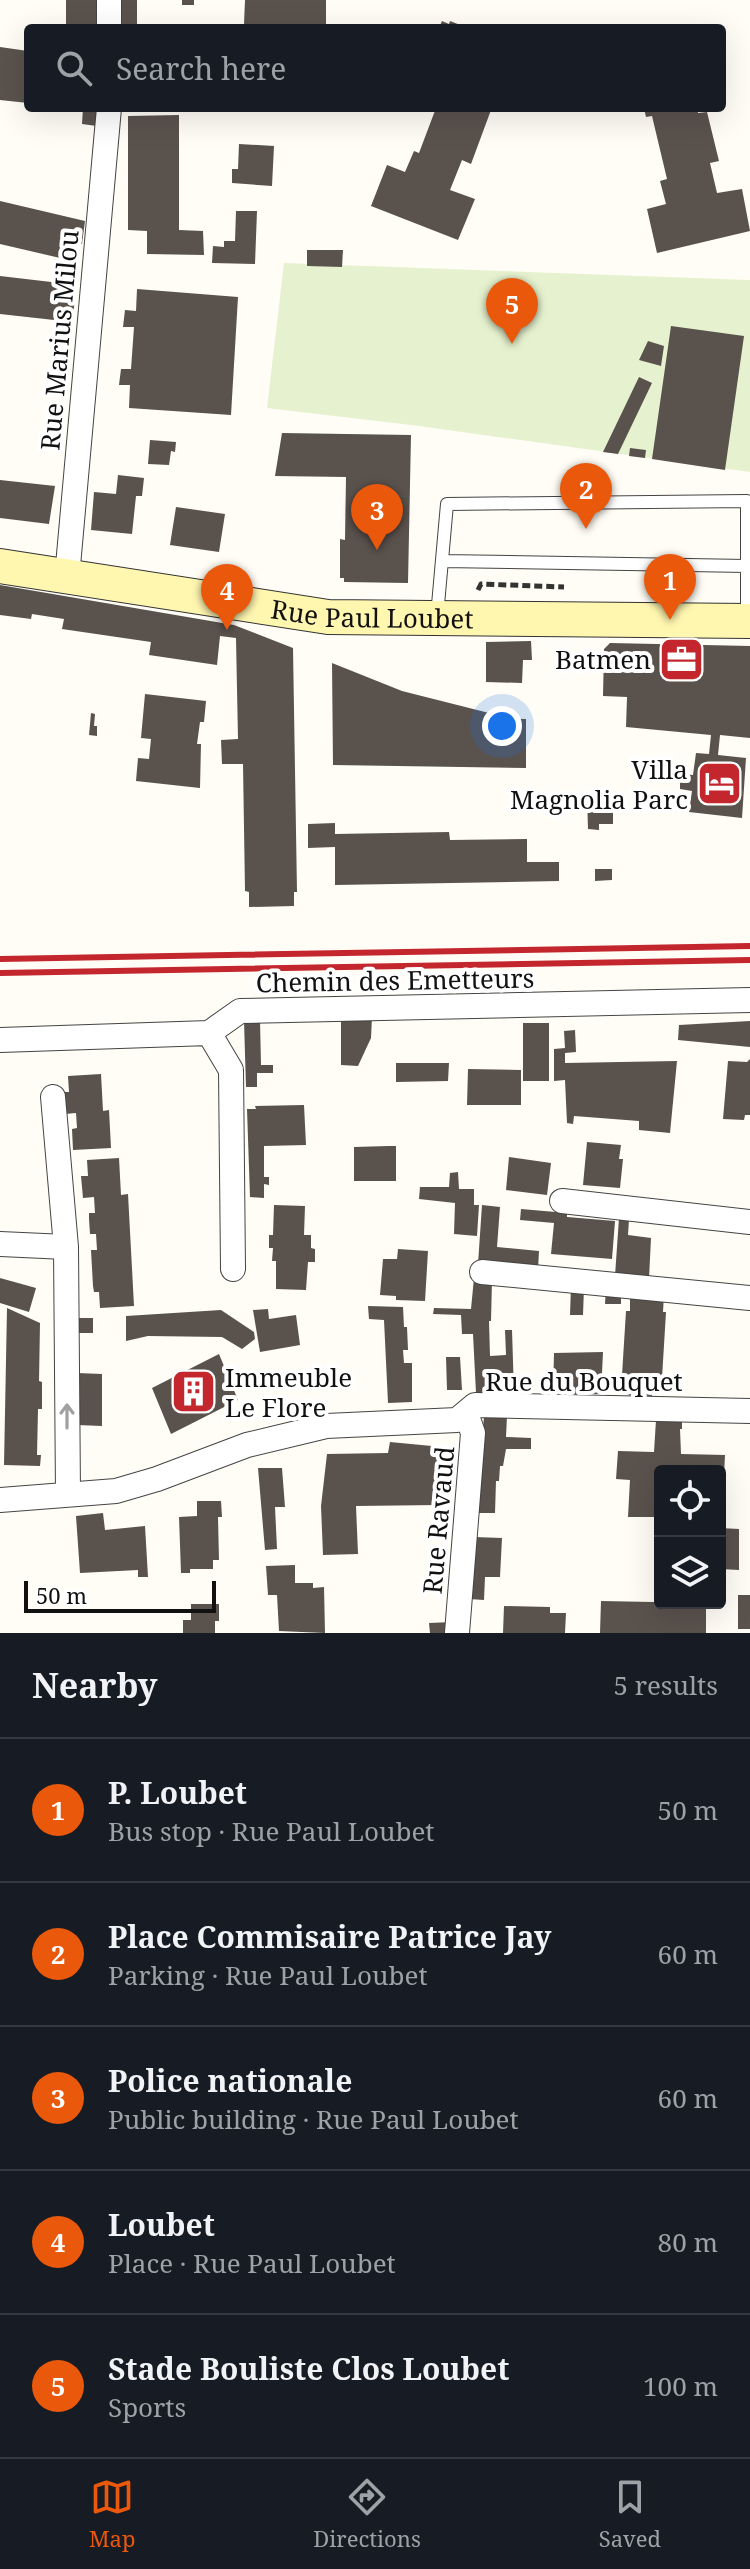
<!DOCTYPE html>
<html lang="en">
<head>
<meta charset="utf-8">
<style>
  :root { --surface:#171b24; --page:#20242c; --text:#f1f3f6; --muted:#9ea1a6; --line:#363941; --accent:#ea580c }
  body { margin:0; font-family:"Noto Serif",serif; background:var(--page); color:var(--text) }
  .controls { position:absolute; right:24px; bottom:24px; display:grid; overflow:hidden; border-radius:8px; box-shadow:0 8px 32px #0002 }
  .controls button { width:72px; height:72px; display:grid; place-items:center; padding:0; border:0; border-bottom:2px solid var(--line); background:var(--surface); color:var(--text); font:40px sans-serif }
  .scale { position:absolute; left:24px; bottom:20px; width:192px; box-sizing:border-box; padding-left:8px; border:4px solid #111; border-top:0; font-size:22px; line-height:28px; white-space:nowrap; color:#111; -webkit-text-stroke:6px #fff; paint-order:stroke }
  .you { position:absolute; left:502px; top:726px; width:28px; height:28px; margin:-20px; border:6px solid #fff; border-radius:50%; background:#1a73e8; box-shadow:0 0 0 12px #1a73e833 }
  .badge { display:grid; place-items:center; width:52px; height:52px; border-radius:50%; background:var(--accent); color:#fff; font-size:26px; font-weight:700 }
  .pin { position:absolute; translate:-50% -66px; filter:drop-shadow(0 2px 4px #0008) }
  .pin::after { content:''; position:absolute; top:42px; width:28px; height:24px; background:inherit; clip-path:polygon(0 0,100% 0,50% 100%) }
  .list { margin:0; padding:0; list-style:none }
  h2 { display:flex; justify-content:space-between; align-items:center; height:104px; margin:0; padding:0 32px; font-size:34px }
  h2 small { font-size:26px; font-weight:400; color:var(--muted) }
  .list li { display:grid; grid-template-columns:52px 1fr auto; gap:24px; align-items:center; box-sizing:border-box; height:144px; padding:0 32px; border-top:2px solid var(--line) }
  .list b { display:block; font-size:30px; white-space:nowrap }
  .list p { margin:0; font-size:26px; white-space:nowrap; color:var(--muted) }
  .list em { font-size:26px; font-style:normal; color:var(--muted) }
  .icon { flex:none; width:44px; height:44px; fill:none; stroke:currentColor; stroke-width:2; stroke-linecap:round; stroke-linejoin:round }
  .map { position:relative; flex:none; width:750px; height:1633px; overflow:hidden }
  .search { position:absolute; background:var(--surface); box-shadow:0 8px 32px #0002; left:24px; right:24px; top:24px; height:88px; display:flex; align-items:center; gap:20px; box-sizing:border-box; padding:0 28px; border-radius:8px; color:var(--muted); font-size:30px }
  .sheet { height:824px; background:var(--surface) }
  nav { display:flex; justify-content:space-around; align-items:center; box-sizing:border-box; height:112px; border-top:2px solid var(--line); background:var(--surface); font-size:22px; color:var(--muted) }
  nav a { display:grid; justify-items:center; gap:4px }
  nav .on { color:var(--accent) }
  .map>svg:first-child { display:block }
  .pitch { fill:#e6f2cf }
  .building { fill:#5a524d }
  .lines { fill:none; stroke-linecap:round; stroke-linejoin:round }
  .lane-casing { stroke:#444; stroke-width:14 }
  .street-casing { stroke:#444; stroke-width:26 }
  .secondary-casing { stroke:#333; stroke-width:36 }
  .path { stroke:#333; stroke-width:5; stroke-dasharray:8 4; stroke-linecap:butt }
  .lane { stroke:#fff; stroke-width:12 }
  .street { stroke:#fff; stroke-width:24 }
  .secondary { stroke:#fff6b0; stroke-width:34 }
  .rail { stroke:#c4262e; stroke-width:6 }
  .oneway { stroke:#a0a0a0 }
  .labels { text-anchor:middle; dominant-baseline:central; stroke-width:8; stroke-linejoin:round; paint-order:stroke }
  .street-label { font-size:26px; fill:#111; stroke:#fff }
  .poi-label { font-size:26px; fill:#111; stroke:#fff; text-anchor:end }
</style>
</head>
<body>
<div class="map">
<svg width="750" height="1633" viewBox="0 0 750 1633">
  <rect width="100%" height="100%" fill="#fffdf5"/>
  <path class="pitch" d="M284,263L750,280V472L419,426L267,408Z"/>
  <path class="building" d="M66,0H98V28H66Z
    M117,0H137V28H118Z
    M182,0H194V5H182Z
    M245,0H326V28H254V24H244Z
    M442,21L449,24L450,21L468,28H439Z
    M0,47L28,51V103L0,100Z
    M83,108H98L97,126L82,124Z
    M436,108H486L491,110L471,164L462,160L450,190L475,199L458,240L371,206L387,165L405,172L414,151L419,153Z
    M644,108H697L698,113L707,112L719,161L710,163L717,193L742,189L750,231L657,253L647,209L666,204L660,181L667,179L652,116L646,117Z
    M179,115V230L203,231L204,255L147,254V231L128,230V116Z
    M239,144L274,146L272,186L232,183V169H238Z
    M0,201L85,221L82,244L78,243L73,261L0,244Z
    M236,211H257L255,264L212,263L213,246L224,247V241H235Z
    M307,250H343L342,267L307,266Z
    M0,276L77,285L72,322L0,314Z
    M137,289L238,297L231,415L129,408L130,385H119L121,369H131L134,327H123L125,310L136,311Z
    M671,326L744,336L725,470L652,459Z
    M648,341L664,346L661,366L639,360Z
    M639,377L652,383L618,454L603,452Z
    M282,433L411,435L408,583L344,582V578H340V539L345,540L346,477L275,476Z
    M150,440L176,442L175,452L171,451L169,465L148,464Z
    M630,448L646,450L645,458L629,456Z
    M118,475L144,478L142,496H136L132,534L91,530L94,492L116,494Z
    M0,480L55,486L49,524L0,518Z
    M176,507L225,514L219,552L170,545Z
    M0,585L234,625L293,648L297,892H294V906L249,907V892L245,891L243,764H222L221,740L238,739L236,638L220,636L217,665L149,655L151,642L62,629L64,619L32,614L31,619L0,615Z
    M531,641L532,660H523L522,683L486,682V642Z
    M610,643L750,646V738L720,735L718,755L746,758L742,818L689,812L692,791L680,789V774L693,775L696,753L709,754L711,735L626,727L627,697L603,696L604,649Z
    M332,663L402,691L489,713L488,718L526,719V768L333,765Z
    M145,694L206,701L204,722H200L197,744H201L200,788L136,781L138,758L149,759L151,739L141,738Z
    M91,713L95,714L94,726H97V736L89,735Z
    M587,797L613,798V824H599V830L588,829Z
    M335,823V834L449,832L450,840L527,839V862H559V881L335,885V847L308,848V824Z
    M595,869H612V880L595,881Z
    M372,1017L371,1038L358,1066L341,1065V1018Z
    M244,1021H260L261,1065H273V1073H257V1087H246Z
    M750,1021V1047L678,1040L679,1025Z
    M523,1023H549V1081H523Z
    M575,1030L576,1052L565,1053V1063L677,1061L670,1133L639,1130V1121L574,1116L573,1124L567,1123L565,1080L554,1081V1049L565,1048L564,1031Z
    M750,1059V1115H745L744,1120L723,1119L728,1061L747,1062Z
    M396,1063H449L448,1081L396,1082Z
    M468,1069L521,1070V1105H467Z
    M101,1074L103,1111L109,1110L111,1148L73,1150L72,1129L77,1128L76,1113L65,1114L64,1092H69L68,1076Z
    M304,1105L306,1145L264,1146V1177H269V1185L264,1184V1198L250,1197L247,1109H256L255,1106Z
    M587,1142L621,1145L619,1159H623L620,1188L583,1185Z
    M389,1146H396V1181H354V1147Z
    M509,1157L551,1163L547,1195L506,1190Z
    M119,1158L121,1195L128,1194L134,1306L100,1308L99,1292H94L93,1286L91,1250H97L96,1234H90L89,1219V1213H95L94,1197L83,1198L81,1176H88L87,1160Z
    M458,1172L459,1189H474V1205H479L477,1236L454,1234L455,1203L419,1199L420,1187H449L450,1173Z
    M274,1205L305,1206L304,1235H311V1248L315,1249V1262H308L306,1290L276,1289V1261H272L273,1248H269V1235H273Z
    M482,1205L500,1207L497,1247L539,1251L538,1269L478,1264Z
    M521,1209L567,1213V1217L615,1221L612,1259L551,1254L554,1223L520,1220Z
    M619,1218L629,1219L628,1235L651,1238L649,1279L615,1276Z
    M398,1249L428,1251L425,1301L396,1300V1296L380,1295L383,1259H397Z
    M0,1278L36,1288L29,1312L0,1303Z
    M474,1278L492,1280L491,1321H489L490,1356L506,1355L505,1330H512L514,1393H476L473,1334H462L461,1315L433,1314L434,1308L471,1309Z
    M571,1286L584,1287L583,1315H570Z
    M606,1289L621,1291V1304H605Z
    M630,1291L664,1294L663,1312H666L662,1378H652V1396L625,1395L626,1375H622L626,1311H630Z
    M368,1306L403,1307L404,1327H407L408,1350H403L404,1363H412V1402L388,1403L384,1320L369,1319Z
    M7,1308L40,1323L39,1381L42,1382V1409H38L37,1455H41L40,1466L4,1465Z
    M268,1309L269,1319L296,1315L300,1345L260,1352L253,1310Z
    M221,1310L254,1332L255,1339L242,1349L222,1337L148,1336L126,1341V1316Z
    M78,1318H93V1333H78Z
    M603,1352L601,1394H553L554,1353Z
    M219,1354L238,1400L171,1434L152,1388Z
    M446,1357H460L462,1390H447Z
    M77,1373L102,1374V1426L77,1425Z
    M484,1416H507L506,1437L531,1438V1449H506L503,1466H500L499,1481H496L495,1513H476Z
    M656,1420H682V1429H680L681,1454L725,1455L723,1495H720V1471H660V1517H628L630,1480L616,1479L618,1451L654,1452Z
    M390,1442L442,1447L438,1505L356,1506L358,1554L323,1555L321,1506L327,1454L388,1453Z
    M258,1468H282L285,1507H275L277,1549L265,1550Z
    M197,1501H221L222,1517H218L219,1560H213V1569H190V1573H181L179,1517L197,1516Z
    M103,1513L105,1530L145,1526L148,1577H138V1570L80,1573L76,1516Z
    M720,1528L739,1529V1570L720,1569Z
    M474,1537L502,1538L500,1577H485L484,1600L469,1599Z
    M295,1565V1583H313V1588L324,1587L325,1633L279,1631L277,1595H268L266,1566Z
    M738,1595H750V1629H738Z
    M601,1601L706,1603V1633H600Z
    M191,1604H219V1621H215V1633H183V1620H191Z
    M504,1606L550,1607V1613H566L565,1633H503Z
    M452,1622L451,1633H430L429,1623Z"/>
  <g class="lines">
    <defs>
      <path id="lane" d="M442,561L747,566
        M437,616L447,504L747,501V618"/>
      <path id="street" d="M109,0V28
        M67,577L109,108
        M209,1033L231,1070L233,1269
        M0,1040L209,1033L240,1011L750,1000
        M53,1097L66,1247L68,1494
        M562,1201L750,1222
        M0,1244L66,1247
        M482,1272L750,1298
        M0,1500L116,1491L157,1479L247,1445L326,1426L457,1420L475,1405L750,1411
        M457,1633L473,1433L466,1413"/>
      <g id="secondary">
        <path id="s1" d="M0,566L328,617L750,621"/>
      </g>
    </defs>
    <use href="#lane" class="lane-casing"/>
    <use href="#street" class="street-casing"/>
    <use href="#secondary" class="secondary-casing"/>
    <path class="path" d="M478,590L481,584L564,587"/>
    <use href="#lane" class="lane"/>
    <use href="#street" class="street"/>
    <use href="#secondary" class="secondary"/>
    <path class="rail" d="M0,959L750,946
      M0,973L750,960"/>
  </g>
  <defs><path id="oneway-shaft" d="M-6 0H5M1.5-3L5.5 0L1.5 3" fill="none" stroke-width="1.6" stroke-linecap="round" stroke-linejoin="round" transform="scale(2)"/></defs>
  <use class="oneway" href="#oneway-shaft" transform="translate(67 1416) rotate(-90)"/>
  <defs>
    <symbol id="office-square" viewBox="-11 -11 22 22"><rect x="-9" y="-9" width="18" height="18" rx="4" fill="#c4262e" stroke="#fff"/><path d="M-6-3h4V-5.5h4V-3h4V5H-6ZM-1-4.5V-3h2v-1.5ZM-6 0V1H6V0Z" fill="#fff"/></symbol>
    <symbol id="hotel-square" viewBox="-11 -11 22 22"><rect x="-9" y="-9" width="18" height="18" rx="4" fill="#c4262e" stroke="#fff"/><path d="M-6-4.5h1.5V1H6V5H4.5V3h-9V5H-6ZM-4 0a1.8 1.8 0 1 1 3.6 0ZM.5 0V-2.5h3Q6-2.5 6 0Z" fill="#fff"/></symbol>
    <symbol id="building-square" viewBox="-11 -11 22 22"><rect x="-9" y="-9" width="18" height="18" rx="4" fill="#c4262e" stroke="#fff"/><path d="M-4-6H4V6H1V3H-1V6H-4ZM-2.5-4.3h1.7v1.8h-1.7ZM.8-4.3h1.7v1.8H.8ZM-2.5-1h1.7V.8h-1.7ZM.8-1h1.7V.8H.8Z" fill="#fff"/></symbol>
  </defs>
  <g fill-rule="evenodd">
    <use href="#office-square" x="656" y="634" width="51" height="51"/>
    <use href="#hotel-square" x="694" y="758" width="51" height="51"/>
    <use href="#building-square" x="168" y="1366" width="51" height="51"/>
  </g>
  <g class="labels">
    <g class="street-label">
      <text transform="translate(59 340) rotate(-85)">Rue Marius Milou</text>
      <text stroke="none"><textPath href="#s1" startOffset="376">Rue Paul Loubet</textPath></text>
      <text transform="translate(395 980) rotate(-1)">Chemin des Emetteurs</text>
      <text x="584" y="1381">Rue du Bouquet</text>
      <text transform="translate(438 1520) rotate(-85)">Rue Ravaud</text>
    </g>
    <g class="poi-label">
      <text x="651" y="659">Batmen</text>
      <text x="688" y="769">Villa<tspan x="688" dy="30">Magnolia Parc</tspan></text>
      <text x="225" y="1377" text-anchor="start">Immeuble<tspan x="225" dy="30">Le Flore</tspan></text>
    </g>
  </g>
</svg>
<div class="controls">
<button><svg class="icon" aria-label="locate" viewBox="0 0 24 24"><circle cx="12" cy="12" r="6"/><path d="M12 2v4M12 18v4M2 12h4M18 12h4"/></svg></button>
<button><svg class="icon" aria-label="layers" viewBox="0 0 24 24"><path d="M12 4l9 5-9 5-9-5zM3 14l9 5 9-5"/></svg></button>
</div>
<div class="scale">50 m</div>
<div class="you"></div>
<div class="pin badge" style="left:670px;top:620px">1</div>
<div class="pin badge" style="left:586px;top:529px">2</div>
<div class="pin badge" style="left:377px;top:550px">3</div>
<div class="pin badge" style="left:227px;top:630px">4</div>
<div class="pin badge" style="left:512px;top:344px">5</div>
<div class="search"><svg class="icon" aria-label="search" viewBox="0 0 24 24"><circle cx="10" cy="10" r="6"/><path d="M15 15l6 6"/></svg>Search here</div>
</div>
<section class="sheet">
<h2>Nearby<small>5 results</small></h2>
<ul class="list">
<li><span class="badge">1</span><div><b>P. Loubet</b><p>Bus stop · Rue Paul Loubet</p></div><em>50 m</em></li>
<li><span class="badge">2</span><div><b>Place Commisaire Patrice Jay</b><p>Parking · Rue Paul Loubet</p></div><em>60 m</em></li>
<li><span class="badge">3</span><div><b>Police nationale</b><p>Public building · Rue Paul Loubet</p></div><em>60 m</em></li>
<li><span class="badge">4</span><div><b>Loubet</b><p>Place · Rue Paul Loubet</p></div><em>80 m</em></li>
<li><span class="badge">5</span><div><b>Stade Bouliste Clos Loubet</b><p>Sports</p></div><em>100 m</em></li>
</ul>
</section>
<nav>
<a class="on"><svg class="icon" aria-label="map" viewBox="0 0 24 24"><path d="M3 6l6-2 6 2 6-2v14l-6 2-6-2-6 2zM9 4v14M15 6v14"/></svg>Map</a>
<a><svg class="icon" aria-label="directions" viewBox="0 0 24 24"><path d="M12 3l9 9-9 9-9-9zM9 14v-3h6M13 9l2 2-2 2"/></svg>Directions</a>
<a><svg class="icon" aria-label="saved" viewBox="0 0 24 24"><path d="M7 4h10v16l-5-4-5 4z"/></svg>Saved</a>
</nav>
</body>
</html>
